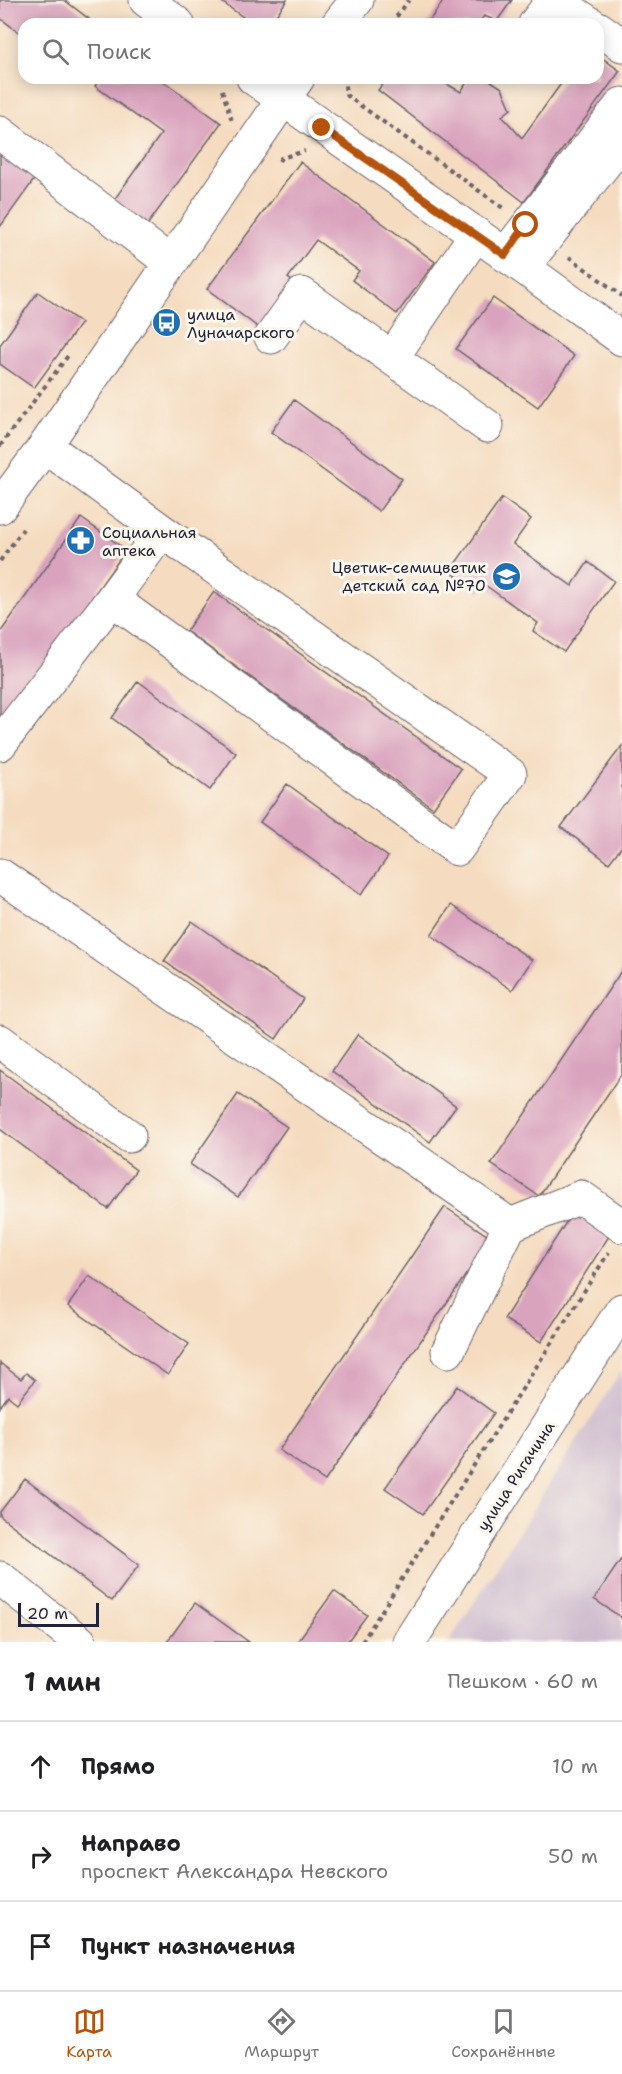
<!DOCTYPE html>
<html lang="ru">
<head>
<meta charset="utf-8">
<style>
  :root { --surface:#fff; --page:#f6f6f6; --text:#202124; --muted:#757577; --line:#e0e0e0; --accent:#b45309 }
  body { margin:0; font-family:"Shantell Sans",sans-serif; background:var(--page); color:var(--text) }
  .scale { position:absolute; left:18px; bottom:15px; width:81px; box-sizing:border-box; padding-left:6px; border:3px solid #22223b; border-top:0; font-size:16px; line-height:21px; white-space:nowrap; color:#22223b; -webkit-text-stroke:4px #fbf7ec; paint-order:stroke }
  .stop { position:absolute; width:18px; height:18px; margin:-14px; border:4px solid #b45309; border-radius:50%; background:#fff }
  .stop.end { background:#b45309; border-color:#fff; box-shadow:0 2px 6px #0008 }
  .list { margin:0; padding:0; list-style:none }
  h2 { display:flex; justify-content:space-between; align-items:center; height:78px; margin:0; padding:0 24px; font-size:26px }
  h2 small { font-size:20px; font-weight:400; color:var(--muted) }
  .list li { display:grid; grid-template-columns:39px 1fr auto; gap:18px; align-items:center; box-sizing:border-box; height:90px; padding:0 24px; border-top:2px solid var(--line) }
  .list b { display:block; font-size:22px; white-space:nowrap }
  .list p { margin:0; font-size:20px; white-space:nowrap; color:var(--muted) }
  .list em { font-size:20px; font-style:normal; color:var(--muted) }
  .icon { flex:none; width:33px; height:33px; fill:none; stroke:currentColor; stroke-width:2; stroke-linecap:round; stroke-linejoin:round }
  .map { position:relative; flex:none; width:622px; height:1642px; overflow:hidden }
  .search { position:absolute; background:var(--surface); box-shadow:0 3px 15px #0003; left:18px; right:18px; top:18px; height:66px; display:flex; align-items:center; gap:15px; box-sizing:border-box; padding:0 21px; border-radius:18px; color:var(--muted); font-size:22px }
  .sheet { height:348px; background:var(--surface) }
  nav { display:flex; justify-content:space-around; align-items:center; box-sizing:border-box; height:84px; border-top:2px solid var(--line); background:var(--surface); font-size:16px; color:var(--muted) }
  nav a { display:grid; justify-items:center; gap:3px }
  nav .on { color:var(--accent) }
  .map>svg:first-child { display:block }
  .industrial { fill:#cfbdcf }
  .building { fill:#d9a2bd }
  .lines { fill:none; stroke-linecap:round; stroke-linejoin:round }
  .minor-casing { stroke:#6c636a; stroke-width:35 }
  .major-casing { stroke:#6c636a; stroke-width:35 }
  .path { stroke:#6c636a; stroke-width:4; stroke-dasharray:4.5 4.5; stroke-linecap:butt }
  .minor { stroke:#fff; stroke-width:33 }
  .major { stroke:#fff; stroke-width:33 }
  .route { stroke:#b45309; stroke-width:8 }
  .labels { text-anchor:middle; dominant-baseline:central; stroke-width:6; stroke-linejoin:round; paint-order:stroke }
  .poi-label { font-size:16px; fill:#22223b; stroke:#fbf7ec; text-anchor:start }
  .street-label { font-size:16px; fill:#22223b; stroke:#fbf7ec }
</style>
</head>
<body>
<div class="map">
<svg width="622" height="1642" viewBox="0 0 622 1642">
  <rect width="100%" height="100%" fill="#fbf7ec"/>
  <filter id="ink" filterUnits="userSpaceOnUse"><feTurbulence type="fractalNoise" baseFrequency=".0167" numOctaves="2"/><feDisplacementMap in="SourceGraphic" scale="12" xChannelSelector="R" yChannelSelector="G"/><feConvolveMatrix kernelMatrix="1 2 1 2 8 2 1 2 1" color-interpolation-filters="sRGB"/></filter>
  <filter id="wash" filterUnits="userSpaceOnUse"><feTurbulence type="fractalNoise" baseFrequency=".008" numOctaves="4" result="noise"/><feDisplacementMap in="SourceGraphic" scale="24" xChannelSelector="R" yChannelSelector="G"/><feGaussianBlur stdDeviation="1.35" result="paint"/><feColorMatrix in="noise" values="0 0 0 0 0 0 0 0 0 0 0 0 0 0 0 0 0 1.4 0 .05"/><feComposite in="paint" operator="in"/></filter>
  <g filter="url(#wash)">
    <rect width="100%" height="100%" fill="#f5dcc0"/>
    <path class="industrial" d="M622,1370V1642H449Z"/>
    <g id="blocks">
      <path class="building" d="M0,0H64L89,19L85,24H24V36L0,18Z
        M219,0H287L270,24H253Z
        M444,0H512L497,21L484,16L478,24H427Z
        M598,55L620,71L524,202L378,90L387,78H436L461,92L468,80L488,79L502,88L511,109L502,116L522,138L565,78H598Z
        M100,78H159L221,123L148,224L114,200L161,134L95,86Z
        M0,144L39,173L0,227Z
        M300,162L435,262L397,314L352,280L359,271L316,240L288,278L293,282L259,328L207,289Z
        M38,292L81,323L34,388L0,364V345Z
        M493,298L574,356L538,407L456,349Z
        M294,400L402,479L379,511L271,432Z
        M502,498L531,519L513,544L572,586L588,562L614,581L564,652L533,631L538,623L485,585L480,593L450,571Z
        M81,518L126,550L0,727V633Z
        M214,592L461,769L433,808L186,631Z
        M138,681L236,753L210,790L112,718Z
        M622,746V846L609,863L561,827Z
        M287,784L388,857L361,895L260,822Z
        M451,905L532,960L512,990L431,935Z
        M192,921L303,999L276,1039L164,961Z
        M622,970V1073L539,1196L491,1164Z
        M358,1034L456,1106L430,1142L332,1071Z
        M0,1070L136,1170L108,1209L0,1129Z
        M238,1094L287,1127L238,1197L190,1164Z
        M445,1207L491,1238L325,1481L279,1450Z
        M574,1210L611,1233L541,1342L504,1319Z
        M89,1276L189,1344L168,1375L68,1306Z
        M0,1363L21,1379L26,1373L35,1380L17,1403L8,1396L0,1407Z
        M457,1386L494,1413L423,1514L385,1488Z
        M25,1479L139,1565L112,1601L0,1516V1512Z
        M622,1558V1618L594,1599Z
        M334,1591L367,1615L347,1642H297Z
        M195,1603L249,1642H167Z"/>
    </g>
  </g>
  <g filter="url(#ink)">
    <use href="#blocks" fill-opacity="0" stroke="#6c636a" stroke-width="1.5"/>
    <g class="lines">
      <defs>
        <path id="minor" d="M555,0L591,24
          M338,24L357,0
          M535,24L553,0
          M598,28L622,45
          M0,133L171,263
          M505,255L622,104
          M523,267L622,142
          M271,337L302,294L487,426
          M392,358L476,234
          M45,446L162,531L510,774L457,849L112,599L162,531
          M0,507L45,446L298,78
          M0,744L112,599
          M0,875L510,1225L581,1197L622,1226
          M0,1041L129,1136
          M448,1351L510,1225
          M0,1578L80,1642"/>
        <path id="major" d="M146,0L178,24
          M253,78L523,267L622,339
          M409,1642L622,1310"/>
      </defs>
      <use href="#minor" class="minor-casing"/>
      <use href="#major" class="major-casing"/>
      <path class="path" d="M391,24L409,0
        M350,78L345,85L346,95L503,208
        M222,90L232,121
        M279,161L281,158L305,151
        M569,257L622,296
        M0,446L70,353
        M0,561L23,529
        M362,1642L609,1252"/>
      <use href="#minor" class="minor"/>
      <use href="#major" class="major"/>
    </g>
  </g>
  <g class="lines" filter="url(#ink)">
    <path class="route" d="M322,128L505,255L526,225"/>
  </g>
  <defs>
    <symbol id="bus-disc" viewBox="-11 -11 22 22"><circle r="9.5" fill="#1f6fb2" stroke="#fbf7ec"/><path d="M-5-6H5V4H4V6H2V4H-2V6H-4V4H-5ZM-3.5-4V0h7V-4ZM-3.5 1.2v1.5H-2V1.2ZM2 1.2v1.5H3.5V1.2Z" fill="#fff"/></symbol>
    <symbol id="pharmacy-disc" viewBox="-11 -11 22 22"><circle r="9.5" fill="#1f6fb2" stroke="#fbf7ec"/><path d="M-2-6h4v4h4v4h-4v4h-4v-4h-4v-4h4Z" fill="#fff"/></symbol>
    <symbol id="school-disc" viewBox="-11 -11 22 22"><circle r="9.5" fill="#1f6fb2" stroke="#fbf7ec"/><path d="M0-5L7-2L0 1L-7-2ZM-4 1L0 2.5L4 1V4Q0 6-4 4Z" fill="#fff"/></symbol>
  </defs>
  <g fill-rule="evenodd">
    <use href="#bus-disc" x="150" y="306" width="33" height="33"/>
    <use href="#pharmacy-disc" x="64" y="524" width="33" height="33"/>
    <use href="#school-disc" x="490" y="560" width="33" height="33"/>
  </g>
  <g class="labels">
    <g class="poi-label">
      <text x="187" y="314">улица<tspan x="187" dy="18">Луначарского</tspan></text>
      <text x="102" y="532">Социальная<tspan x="102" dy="18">аптека</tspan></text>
      <text x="486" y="567" text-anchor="end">Цветик-семицветик<tspan x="486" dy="18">детский сад №70</tspan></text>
    </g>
    <g class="street-label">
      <text transform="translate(516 1476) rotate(-57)">улица Ригачина</text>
    </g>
  </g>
</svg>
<div class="scale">20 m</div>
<div class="stop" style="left:526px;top:225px"></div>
<div class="stop end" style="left:322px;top:128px"></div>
<div class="search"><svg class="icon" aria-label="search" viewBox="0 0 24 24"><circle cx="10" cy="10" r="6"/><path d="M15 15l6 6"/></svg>Поиск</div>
</div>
<section class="sheet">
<h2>1 мин<small>Пешком · 60 m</small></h2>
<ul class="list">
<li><svg class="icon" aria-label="ahead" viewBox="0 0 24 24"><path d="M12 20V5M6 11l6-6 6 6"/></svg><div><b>Прямо</b></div><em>10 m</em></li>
<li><svg class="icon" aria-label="right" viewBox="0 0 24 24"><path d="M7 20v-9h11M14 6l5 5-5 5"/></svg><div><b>Направо</b><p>проспект Александра Невского</p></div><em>50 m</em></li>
<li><svg class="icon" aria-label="arrive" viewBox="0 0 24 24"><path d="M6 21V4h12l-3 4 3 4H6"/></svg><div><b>Пункт назначения</b></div></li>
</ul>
</section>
<nav>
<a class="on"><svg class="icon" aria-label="map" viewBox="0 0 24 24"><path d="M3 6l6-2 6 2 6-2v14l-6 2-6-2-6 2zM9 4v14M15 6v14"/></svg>Карта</a>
<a><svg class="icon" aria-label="directions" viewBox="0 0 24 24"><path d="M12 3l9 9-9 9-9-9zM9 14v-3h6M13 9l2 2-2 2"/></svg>Маршрут</a>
<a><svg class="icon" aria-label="saved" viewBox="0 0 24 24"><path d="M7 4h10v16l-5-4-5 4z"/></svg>Сохранённые</a>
</nav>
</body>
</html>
